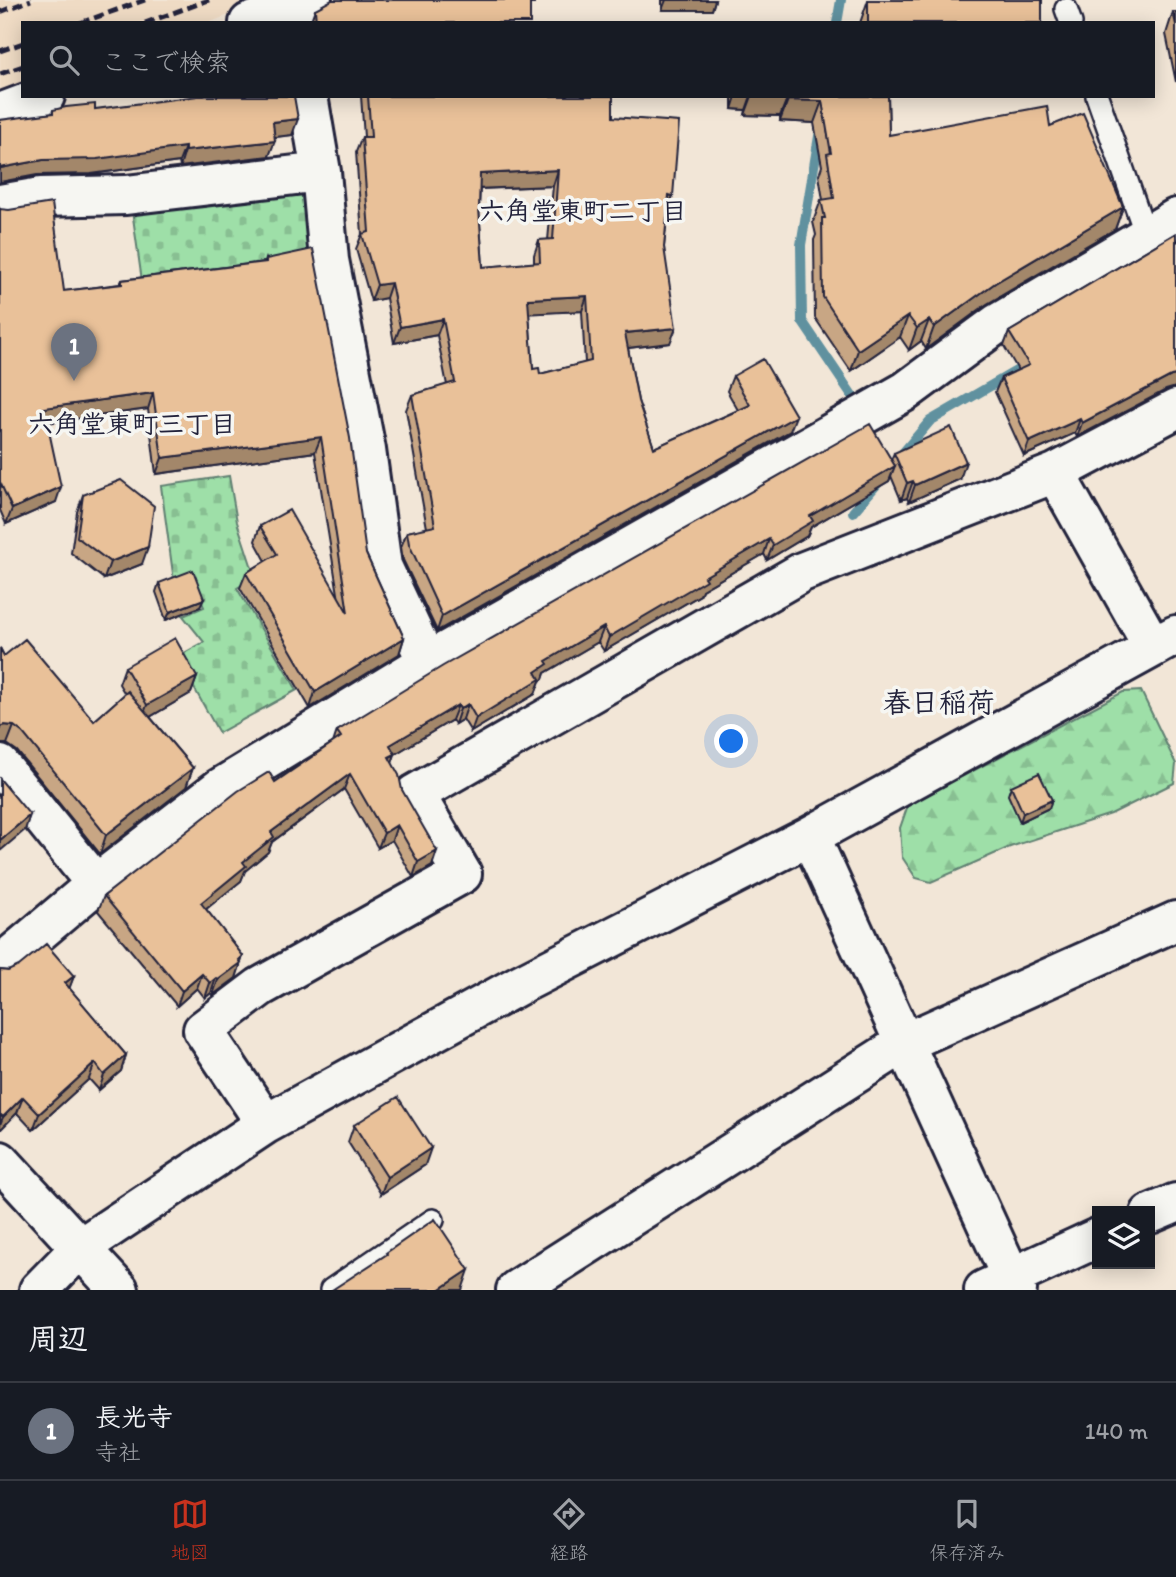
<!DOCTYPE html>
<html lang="ja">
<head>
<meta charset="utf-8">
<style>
  :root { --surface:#171b24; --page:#20242c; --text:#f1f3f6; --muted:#9ea1a6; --line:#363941; --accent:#c8321e }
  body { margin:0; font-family:Itim,"Klee One",sans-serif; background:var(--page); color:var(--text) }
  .controls { position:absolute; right:21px; bottom:21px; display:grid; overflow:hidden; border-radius:0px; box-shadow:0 4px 18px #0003 }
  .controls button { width:63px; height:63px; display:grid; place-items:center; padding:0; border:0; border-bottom:2px solid var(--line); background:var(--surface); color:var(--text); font:35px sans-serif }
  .you { position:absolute; left:732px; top:742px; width:24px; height:24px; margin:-18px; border:5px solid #fff; border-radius:50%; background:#1a73e8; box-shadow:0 0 0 10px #1a73e833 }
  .badge { display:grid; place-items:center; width:46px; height:46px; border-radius:50%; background:var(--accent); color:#fff; font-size:23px; font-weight:700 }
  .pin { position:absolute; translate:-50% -58px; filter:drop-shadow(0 2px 4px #0008) }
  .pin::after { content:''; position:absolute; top:37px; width:24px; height:21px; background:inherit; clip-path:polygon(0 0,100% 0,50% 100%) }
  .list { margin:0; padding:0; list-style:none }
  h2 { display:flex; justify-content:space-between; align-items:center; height:91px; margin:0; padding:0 28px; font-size:30px }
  h2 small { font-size:23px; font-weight:400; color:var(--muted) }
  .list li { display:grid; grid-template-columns:46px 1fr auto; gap:21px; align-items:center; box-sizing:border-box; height:98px; padding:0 28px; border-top:2px solid var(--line) }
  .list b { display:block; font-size:26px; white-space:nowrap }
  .list p { margin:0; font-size:23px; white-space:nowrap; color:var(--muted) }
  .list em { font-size:23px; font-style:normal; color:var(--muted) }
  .icon { flex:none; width:38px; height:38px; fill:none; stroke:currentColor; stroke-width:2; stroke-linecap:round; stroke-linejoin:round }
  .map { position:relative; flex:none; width:1176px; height:1290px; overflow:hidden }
  .search { position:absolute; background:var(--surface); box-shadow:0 4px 18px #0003; left:21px; right:21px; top:21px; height:77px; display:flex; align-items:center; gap:18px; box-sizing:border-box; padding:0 24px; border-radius:0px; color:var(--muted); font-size:26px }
  .sheet { height:189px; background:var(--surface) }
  nav { display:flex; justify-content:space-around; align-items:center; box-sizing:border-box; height:98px; border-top:2px solid var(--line); background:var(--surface); font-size:19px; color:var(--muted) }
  nav a { display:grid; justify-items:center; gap:4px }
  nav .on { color:var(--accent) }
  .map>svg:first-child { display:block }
  .built { fill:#efdbc4 }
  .forest { fill:url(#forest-firs); stroke:#608072; stroke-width:2 }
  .cemetery { fill:url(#cemetery-stones); stroke:#608072; stroke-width:2 }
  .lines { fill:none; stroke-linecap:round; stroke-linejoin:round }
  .stream { stroke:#60919f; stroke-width:10 }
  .service-casing { stroke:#22223b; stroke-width:26 }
  .minor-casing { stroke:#22223b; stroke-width:44 }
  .service { stroke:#f6f6f2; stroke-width:21 }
  .minor { stroke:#f6f6f2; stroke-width:38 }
  .rail { stroke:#22223b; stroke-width:5; stroke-dasharray:10 5; stroke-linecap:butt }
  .wall { fill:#c8a684; stroke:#22223b; stroke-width:2; fill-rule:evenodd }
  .shaded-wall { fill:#a3876b; stroke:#22223b; stroke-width:2 }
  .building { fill:#e9c199; stroke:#22223b; stroke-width:2; fill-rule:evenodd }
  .labels { text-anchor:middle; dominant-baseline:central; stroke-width:7; stroke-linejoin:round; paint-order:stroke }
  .neighbourhood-label { font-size:26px; font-weight:bold; fill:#22223b; stroke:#f6f6f2 }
  .quarter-label { font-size:28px; font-weight:bold; fill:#22223b; stroke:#f6f6f2 }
</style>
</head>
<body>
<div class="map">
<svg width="1176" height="1290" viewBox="0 0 1176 1290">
  <defs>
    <pattern id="forest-firs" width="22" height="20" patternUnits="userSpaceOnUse" patternTransform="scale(1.75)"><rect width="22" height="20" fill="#9edfa8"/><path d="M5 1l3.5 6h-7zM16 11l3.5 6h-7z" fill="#88bf92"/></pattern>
    <pattern id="cemetery-stones" width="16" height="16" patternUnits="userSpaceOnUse" patternTransform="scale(1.75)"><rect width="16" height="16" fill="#9edfa8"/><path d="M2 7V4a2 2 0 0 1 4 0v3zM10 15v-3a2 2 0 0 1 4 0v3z" fill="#88bf92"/></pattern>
  </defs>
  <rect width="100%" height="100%" fill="#f2e6d7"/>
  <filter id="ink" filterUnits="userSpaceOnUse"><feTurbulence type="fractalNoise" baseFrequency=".0143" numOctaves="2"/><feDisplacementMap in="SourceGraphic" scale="14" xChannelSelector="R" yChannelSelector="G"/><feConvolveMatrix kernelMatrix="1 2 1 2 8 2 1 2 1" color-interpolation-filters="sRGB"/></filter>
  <g filter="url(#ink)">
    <path class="built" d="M0,0H269L208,23H23V91L0,99Z"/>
    <path class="forest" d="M1141,691L1176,764L1174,783L1111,814L1010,847L931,882L916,878L902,857L900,828L908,805L1123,692Z"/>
    <path class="cemetery" d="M303,182L321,254L142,281L131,203Z
      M229,476L237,522L255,577L237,588L297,690L219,733L177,657L204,642L183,616L204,607L190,575L174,581L161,486Z"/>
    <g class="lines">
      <path class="stream" d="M837,23L841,0
        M820,130L801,245L802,321L856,401
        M902,454L930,421L1030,363
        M853,512L878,483"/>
      <defs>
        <path id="service" d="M1066,9L1071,23
          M1097,96L1146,235
          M331,1290L433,1220"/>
        <path id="minor" d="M249,23L312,0
          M308,96L321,172L329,260L366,450L382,566L427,662
          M0,113L45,96
          M0,204L41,197L126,195L321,172
          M1055,473L1153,647
          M0,765L96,884
          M810,836L1017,1290
          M0,965L96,884L220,788L427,662L906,391L998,323L1176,218
          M266,1124L203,1030L260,987L462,874L415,794L802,572L1055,473L1176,409
          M0,1161L119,1290
          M1150,1214L1176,1203
          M39,1290L81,1247L266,1124L521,984L810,836L1176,635
          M516,1290L904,1043L1176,921
          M984,1290L1097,1238"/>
      </defs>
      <use href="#service" class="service-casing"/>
      <use href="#minor" class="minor-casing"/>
      <use href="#service" class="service"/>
      <use href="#minor" class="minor"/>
      <path class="rail" d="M0,12L31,0
        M80,23L145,0
        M145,23L209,0
        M0,51L23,43
        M0,74L23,66"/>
    </g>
    <path class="wall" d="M662,0H715L712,10H662Z
      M868,0L1042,23H860Z
      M315,9L530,14V23H310Z
      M1173,12H1176V82L1166,34Z
      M361,96H613V117L668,209L664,247L670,343L628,348L638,401L654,448L738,410L727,391L733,376L790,431L437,631L403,560L401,547L407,532L427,528L406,410L412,395L447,385L437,335L394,343L386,298L371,301L356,249L362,234L356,152L362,137H364ZM553,186L548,240H539L534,255V263L483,267L479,208L480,189ZM582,311L585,363L540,374L533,369L529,313Z
      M732,96H888L889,135L1050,126L1123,207L1115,229L987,304L926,349L921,341L909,350L900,337L851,371L815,318L814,240L816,235L813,222L821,200H823L819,175L822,166L814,123L780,121V116L745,115L746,110L732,109Z
      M95,109L292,135L274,137L269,156L180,167L179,162L91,174L37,175L53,110Z
      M0,209L64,291L120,284L122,280L265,262L266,259L366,554L404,638L399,654L310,708L240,588L246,573L266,561L255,541L260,526L338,594L315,452L156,474L148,409L47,422L56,502L6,524L0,510Z
      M1176,233V387L1166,390L1077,437L1075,433L1024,456L995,392L1001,378L1018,370L1004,346L1009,332Z
      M894,453L960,479L909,502L907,498L901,500L891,476L889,481L811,527L807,536L767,560L764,554L702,590L700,595L604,651L598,642L545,673L543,679L540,681L535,694L471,732L463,719L455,724L452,720L395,754L392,763L402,790L432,866L413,877L392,840L378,848L344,789L272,842L268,852L245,871L241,881L206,909L243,956L236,978L213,995L211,993L205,998L197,988L177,1006L98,911L104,896L333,743L337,731L891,460Z
      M83,495L142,564L104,579L71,553L77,512Z
      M159,583L200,607L166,620L156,592Z
      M0,648L4,656L94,721L125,694L119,684L125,667L197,677L191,693L150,717L193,768L186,787L100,854L17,751L7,744H0Z
      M1011,786L1049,808L1020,822L1008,795Z
      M0,970L74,976L69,988L126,1055L121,1071L99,1090L89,1079L33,1130L17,1113L0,1130Z
      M354,1125L425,1165L381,1194L348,1142Z"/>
    <path class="shaded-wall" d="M666,0H715L712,10H662Z
      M736,96H751L746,110L732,109Z
      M752,96H788L780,116L745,115Z
      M788,100L822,101L814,123L780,121Z
      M298,119L292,135L267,138L273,122Z
      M275,141L269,156L180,167L185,151Z
      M185,147L179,162L91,174L37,175L0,182V168L43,160Z
      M558,170L553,186L474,189L480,174Z
      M669,195L673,196L667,211Z
      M1123,207L1115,229L987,304L926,349L934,327L995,283Z
      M391,283L386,298L371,301L377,285Z
      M587,296L582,311L523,314L528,299Z
      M908,316L900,337L851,371L858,350Z
      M443,319L437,335L394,343L400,327Z
      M929,320L921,341L909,350L917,328Z
      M676,328L670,343L619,349L625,333Z
      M1176,375V387L1166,390L1077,437L1082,423L1171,376Z
      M153,393L148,409L39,424L44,408Z
      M796,416L790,431L437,631L442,616Z
      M1080,419L1075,433L1024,456L1029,442Z
      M321,437L315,452L156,474L162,458Z
      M966,462L960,479L909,502L915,485Z
      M895,466L889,481L811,527L807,536L767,560L773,545L810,516Z
      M913,481L907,498L901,500L907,483Z
      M61,487L56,502L6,524L12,509Z
      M769,539L764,554L702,590L700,595L604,651L609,637L704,577Z
      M148,547L142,564L104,579L110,562Z
      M204,599L200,607L166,620L170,612Z
      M604,627L598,642L545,673L543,679L540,681L535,694L471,732L476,718L536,672L546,661Z
      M404,638L399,654L310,708L315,692Z
      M197,677L191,693L141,722L147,705Z
      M468,704L463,719L455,724L460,709Z
      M458,705L452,720L385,760L390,745Z
      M4,725L14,726L7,744H0V727Z
      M395,754L390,769L389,757Z
      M193,768L186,787L100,854L106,835Z
      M350,774L344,789L272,842L268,852L245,871L241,881L195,918L201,903L271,832Z
      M1052,800L1049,808L1020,822L1023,813Z
      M30,815L25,830L0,851V840Z
      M397,825L392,840L378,848L384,833Z
      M437,851L432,866L413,877L418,862Z
      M243,956L236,978L213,995L218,980Z
      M202,974L197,988L177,1006L182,991Z
      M74,976L68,992L65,983Z
      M216,978L211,993L205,998L210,983Z
      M126,1055L121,1071L99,1090L104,1075Z
      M95,1063L89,1079L33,1130L39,1114Z
      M23,1097L17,1113L0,1130V1125L3,1117Z
      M431,1148L425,1165L381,1194L387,1177Z
      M469,1270L462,1290H439Z"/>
    <path class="building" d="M332,0H534V4H530V23H316L315,9Z
      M868,0H1042V23H868Z
      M1173,12H1176V25Z
      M198,96H294L298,119L273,122L275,141L185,151V147L97,159L43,160L0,168V120L53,113V110L66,107L95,104V109Z
      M368,96H613V117L679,122L673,196L669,195L664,247L676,328L625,333L638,401L654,448L750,405L733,376L763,359L796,416L442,616L409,544L407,532L435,526L412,395L455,382L443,319L400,327L391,283L377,285L362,234L369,232L362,137H371ZM558,170L553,239L539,240L540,262L483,267L479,208L480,174ZM587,296L591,361L540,374L539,368L533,369L528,299Z
      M788,96H888L889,135L1047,106L1050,126L1083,113L1123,207L995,283L934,327L929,320L917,328L908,316L858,350L823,297L822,218H825L821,200L834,198L827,154L831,153L822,101L788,100Z
      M52,203L64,291L122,284V280L266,262V259L313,249L350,438L366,554L404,638L315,692L246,573L277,554L260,526L289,510L348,613L321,437L162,458L153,393L44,408L61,487L12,509L0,482V209L9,210Z
      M1176,233V375L1171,376L1082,423L1080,419L1029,442L1001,378L1029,365L1009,332Z
      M870,424L895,466L810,516L813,521L773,545L769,539L704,577L706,580L609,637L604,627L546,661L548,664L536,672L540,679L476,718L468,704L460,709L458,705L390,745L395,754L389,757L399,775L402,790L437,851L418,862L397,825L384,833L350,774L271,832L274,837L243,862L246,866L201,903L243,956L239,960L241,963L218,980L216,978L210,983L202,974L182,991L104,896L238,791L269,772L275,782L341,737L337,731L443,666Z
      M951,427L966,462L915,485L913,481L907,483L894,453Z
      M121,480L154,506L148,547L110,562L77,537L83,495Z
      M193,570L204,599L170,612L159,583Z
      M175,638L197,677L147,705L125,667Z
      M25,639L94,721L128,691L193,768L106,835L23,733L14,726L4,725L0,727V648L4,656Z
      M1039,773L1052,800L1023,813L1011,786Z
      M0,779L30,815L0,840Z
      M46,944L74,976L65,983L126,1055L104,1075L95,1063L39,1114L23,1097L3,1117L0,1114V970L8,971L19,966Z
      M398,1097L431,1148L387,1177L354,1125Z
      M435,1219L469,1270L439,1290H332L387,1254L386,1253Z"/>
  </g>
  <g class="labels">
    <g class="neighbourhood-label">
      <text x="583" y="211">六角堂東町二丁目</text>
      <text x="132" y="424">六角堂東町三丁目</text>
    </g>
    <g class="quarter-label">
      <text x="939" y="702">春日稲荷</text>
    </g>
  </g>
</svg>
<div class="controls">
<button><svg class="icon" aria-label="layers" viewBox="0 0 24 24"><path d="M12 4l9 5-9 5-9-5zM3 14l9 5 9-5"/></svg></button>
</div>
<div class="you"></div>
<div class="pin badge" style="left:74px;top:381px;background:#6b7280">1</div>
<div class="search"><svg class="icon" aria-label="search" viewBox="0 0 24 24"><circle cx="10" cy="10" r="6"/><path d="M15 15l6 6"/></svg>ここで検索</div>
</div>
<section class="sheet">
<h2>周辺<small></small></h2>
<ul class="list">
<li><span class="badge" style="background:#6b7280">1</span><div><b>長光寺</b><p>寺社</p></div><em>140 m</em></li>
</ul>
</section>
<nav>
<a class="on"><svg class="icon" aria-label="map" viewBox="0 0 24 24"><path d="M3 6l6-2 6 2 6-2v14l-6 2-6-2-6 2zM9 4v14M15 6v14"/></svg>地図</a>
<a><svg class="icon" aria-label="directions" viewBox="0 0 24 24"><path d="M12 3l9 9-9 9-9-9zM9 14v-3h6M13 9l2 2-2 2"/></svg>経路</a>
<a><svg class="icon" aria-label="saved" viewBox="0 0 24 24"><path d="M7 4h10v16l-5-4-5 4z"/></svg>保存済み</a>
</nav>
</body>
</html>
